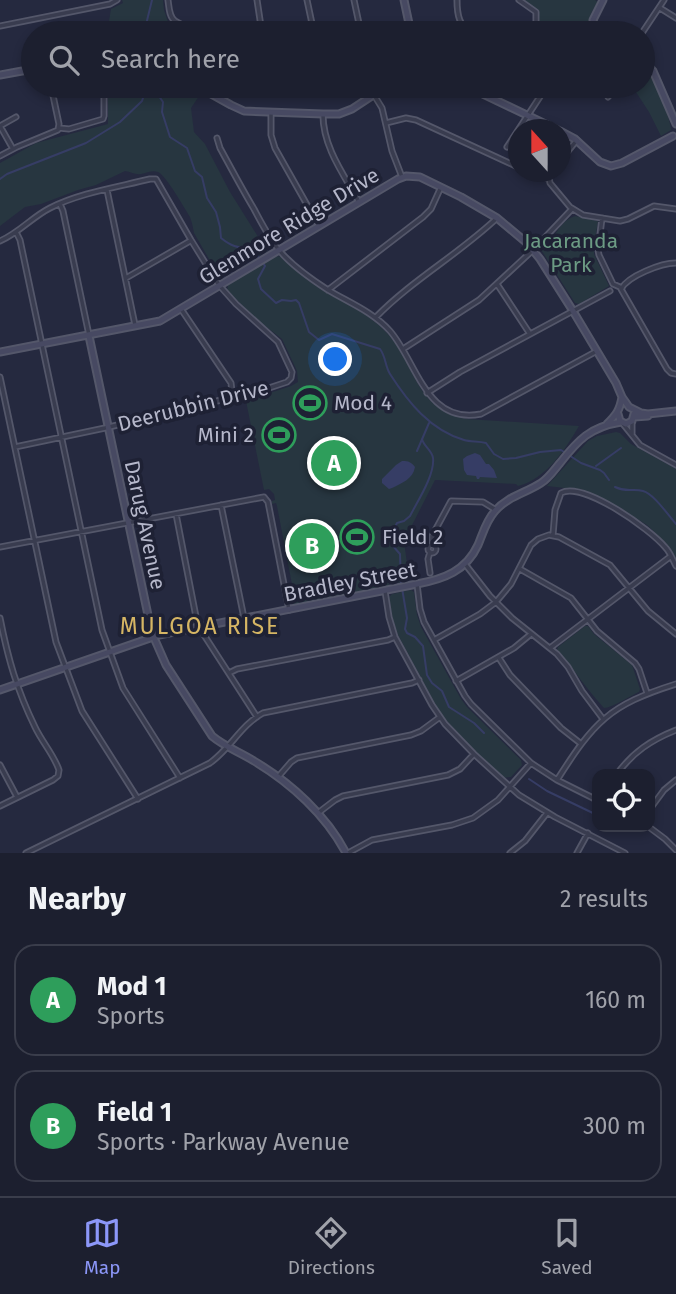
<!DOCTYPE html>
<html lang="en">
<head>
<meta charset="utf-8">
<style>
  :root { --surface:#1c1f2f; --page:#252737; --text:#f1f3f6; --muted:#a0a2aa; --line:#3a3d4b; --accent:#8c97f8 }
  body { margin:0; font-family:"Fira Sans",sans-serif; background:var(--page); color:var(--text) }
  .controls { position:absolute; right:21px; bottom:21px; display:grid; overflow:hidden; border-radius:14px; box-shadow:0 4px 10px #0003 }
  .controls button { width:63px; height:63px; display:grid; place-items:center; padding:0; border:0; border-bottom:2px solid var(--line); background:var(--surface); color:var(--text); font:35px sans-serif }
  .compass { position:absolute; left:508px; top:119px; width:63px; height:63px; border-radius:50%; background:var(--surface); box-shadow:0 4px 10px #0003; rotate:339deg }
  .you { position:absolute; left:336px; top:360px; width:24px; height:24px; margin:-18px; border:5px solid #fff; border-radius:50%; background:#1a73e8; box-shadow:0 0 0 10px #1a73e833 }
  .badge { display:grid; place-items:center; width:46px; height:46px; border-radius:50%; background:var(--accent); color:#fff; font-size:23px; font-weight:700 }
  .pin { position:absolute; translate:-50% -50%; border:4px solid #fff; box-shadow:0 2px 7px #0006 }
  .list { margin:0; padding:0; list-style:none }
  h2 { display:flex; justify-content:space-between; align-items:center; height:91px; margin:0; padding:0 28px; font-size:30px }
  h2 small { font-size:23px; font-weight:400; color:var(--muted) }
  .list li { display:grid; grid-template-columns:46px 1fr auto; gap:21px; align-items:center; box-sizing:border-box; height:112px; margin:0 14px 14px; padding:0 14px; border:2px solid var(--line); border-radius:21px }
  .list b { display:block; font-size:26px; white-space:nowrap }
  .list p { margin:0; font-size:23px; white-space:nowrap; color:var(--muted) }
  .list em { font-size:23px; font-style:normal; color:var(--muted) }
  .icon { flex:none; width:38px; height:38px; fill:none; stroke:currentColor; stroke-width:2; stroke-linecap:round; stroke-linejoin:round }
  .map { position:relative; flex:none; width:676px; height:853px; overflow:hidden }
  .search { position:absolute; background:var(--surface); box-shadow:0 4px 10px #0003; left:21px; right:21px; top:21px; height:77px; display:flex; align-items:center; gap:18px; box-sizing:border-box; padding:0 24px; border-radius:38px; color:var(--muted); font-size:26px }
  .sheet { height:343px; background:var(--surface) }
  nav { display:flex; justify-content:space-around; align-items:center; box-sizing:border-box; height:98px; border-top:2px solid var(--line); background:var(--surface); font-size:19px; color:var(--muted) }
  nav a { display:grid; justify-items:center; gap:4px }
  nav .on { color:var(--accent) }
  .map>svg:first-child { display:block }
  .green { fill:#273640 }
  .water { fill:#363d65 }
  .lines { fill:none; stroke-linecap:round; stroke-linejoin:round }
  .stream { stroke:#363d65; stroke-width:2 }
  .street-casing { stroke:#54576a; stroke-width:7 }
  .secondary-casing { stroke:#54576a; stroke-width:9 }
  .street { stroke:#393c4f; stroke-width:3.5 }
  .secondary { stroke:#474962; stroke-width:5 }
  .labels { text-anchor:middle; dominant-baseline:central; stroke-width:7; stroke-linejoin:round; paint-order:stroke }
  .street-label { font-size:21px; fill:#b5b7ca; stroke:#1e2134 }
  .park-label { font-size:21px; fill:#6c9b84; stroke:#1e2134 }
  .poi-label { font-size:21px; fill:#b5b7ca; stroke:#1e2134; text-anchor:start }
  .neighbourhood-label { font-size:23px; letter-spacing:2px; fill:#d6b664; stroke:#1e2134 }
</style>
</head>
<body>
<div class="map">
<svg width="676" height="853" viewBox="0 0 676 853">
  <rect width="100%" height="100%" fill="#25293f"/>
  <path class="green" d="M122,0H163L164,10L168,22L180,29V33H107L111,9L123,3Z
    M523,0H595L598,2C591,13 584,23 595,33H539V13L535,8Z
    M643,64C653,75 670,115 671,130L661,136L649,112L632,86H643Z
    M108,86H187L201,93L191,108L194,132L205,144L230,192L267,251L227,274L217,273L194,233C193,228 192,222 190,217C185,209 165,174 158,172C152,170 147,173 141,174C136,175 131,172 125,171L96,185L78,190L41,204L25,207L0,226V163L36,143L108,124Z
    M575,216L598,221L595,239L594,254L609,286L579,304L575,303L540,248C545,244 550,241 554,236C559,228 565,219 575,216Z
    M276,256L282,257C294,270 309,282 324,291C346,304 368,313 386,332C419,367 412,407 467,419L579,426C565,450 546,479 518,486L516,484L435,480L404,541L409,579L407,581L389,584V587L296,605L292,603L291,597L294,595L277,506L276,503L272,504V501L275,500L274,494L269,489L264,490L246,401L291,386L298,382L297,371L282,339L256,319L227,290L228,285L231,283Z
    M616,432L620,433L631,444L676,469V559L667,544L647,525L634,517L583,490L547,486L588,441L597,436Z
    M411,590L414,592L417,615L421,627L461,699L467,707L521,760L522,765L511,777L502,778L451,726L440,713L398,635L393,622L389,597L392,594Z
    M585,626H588L594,634L632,665L640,689L639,692C630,696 612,708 604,708C587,690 574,669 557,650L558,647Z"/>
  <path class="water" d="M475,453L480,455L486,464H489L494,470L497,478L480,477L479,479H477L476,476L467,475L464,470L463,459L467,456Z
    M402,461C409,461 411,462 415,467C413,479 402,483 392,488L389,489L382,483V479L396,465Z"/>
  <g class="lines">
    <path class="stream" d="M144,33L152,0
      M152,86L163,102L162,112L170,137L187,148L195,171L202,177L207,198L216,212L220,227L221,238C231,246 237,248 250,248L260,259
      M0,179L7,174L86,143L120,122L142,101L147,86
      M263,263L265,266L258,279L261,289L276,303L282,300L291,301L296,300L299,303L309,332L319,340L332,334L380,349C386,357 385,366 390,374C408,402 430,430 464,440C471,442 478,441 486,443L494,454L503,459L516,458L540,452L561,450L581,463L600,470L604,473L609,480
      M422,439C424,447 432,450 433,458C435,475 417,502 410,516L404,521L397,523L395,527L399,533V537L393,543V546L400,554L401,582L407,618L405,629L407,633L415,637L423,646L427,675L432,683L442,691L449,707L474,723L484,733
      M417,451L429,423
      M596,466L621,448
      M615,487C628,493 632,488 643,491C654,494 668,515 676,524
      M529,779L547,791L597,815"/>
    <defs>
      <path id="street" d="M168,0C169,7 169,17 175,21C181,25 184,24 188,30
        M257,0L262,33
        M307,0L314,33
        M354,0L361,33
        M457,0C457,14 459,27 472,33
        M519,0L536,12V33
        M660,8L676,18
        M0,26L110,4L117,0
        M185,33L194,28L207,33
        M642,33L664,0
        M374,95L382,108L392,151L402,177
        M608,97L617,86
        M271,112V135L275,148L319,226
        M323,115C323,147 344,175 359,202
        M386,123L406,118L416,120L518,167
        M0,126L13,149
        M0,126L16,117
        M59,128L69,129L103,119L104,116V86
        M217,138L220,148C231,168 242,189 254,209C261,222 269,238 279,250C292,266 311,279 328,290C350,303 373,312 390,331C417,362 426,425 481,414L597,351
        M507,147L547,86
        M0,156L17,147L58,130L59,124L51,86
        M560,161L577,140
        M528,172L549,179
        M553,172L549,178L550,183L570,207L583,215L620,221L628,219L654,206L676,209
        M107,190L135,325
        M60,204L63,211L89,335
        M602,218L598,250L599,255L613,284L622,288
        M16,232L20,240L102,630L123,688L180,778
        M0,241C19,233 32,217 50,208C79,193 118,187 150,179H156L191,240L219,285L236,304L278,342L292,372L291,378L287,382L248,395L232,392
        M676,263C661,263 628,276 621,289L667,369L671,373L676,374
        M126,278L190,241
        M497,284L530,334
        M328,290L423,217L431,209L441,187
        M181,309L231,383L232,392
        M376,317C412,280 459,254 497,218
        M403,349L479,300L533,250L572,209
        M0,377L56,642L82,711L138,799
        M427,393L460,372L610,291
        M623,424L640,445L676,465
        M632,434V421
        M15,447L105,428L217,401L228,398L232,392
        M221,505L244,618
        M176,514L198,627
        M553,535L555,510L561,493C583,481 650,529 665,547C670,552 673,560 676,566
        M432,545V536L451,501L483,502L496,510
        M428 549a4 4 0 1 1 8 0a4 4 0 1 1-8 0Z
        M0,547L264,497L268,502L289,610
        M430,552L428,559L430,573
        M465,564L490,596L512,618L557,654L568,667L582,691L603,719
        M520,569L571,598L597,631L635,663L639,669L647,693
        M417,584L420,609L424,622L465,696L471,704L531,763L557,780L597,800
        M385,591L389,617L395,637L432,705L445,724L474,754L519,795L555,817L625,853
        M0,618C8,659 17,690 35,727C42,742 54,755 59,770L58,776L53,780L0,806
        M202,627L204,635L257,717
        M434,640L480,614L496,602L511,584L531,545L538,539L549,535L559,537L610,565L648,611L676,634
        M550,648L671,556
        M499,658L510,675L561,728L580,743
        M229,673L237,669L388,640L395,637
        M456,681L514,648L531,634
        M0,765L17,797
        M617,774C633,752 651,740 676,730
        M278,777L291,762L297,758L411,735L421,731L440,717
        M557,780C594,722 609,705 676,684
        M650,809L664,790L676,780
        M318,813L335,800L343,796L448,775L460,769L474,754
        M649,827L665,839L676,850
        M26,853L210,763C230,749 241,725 263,713L412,683L419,680
        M348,853L372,840L452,825L473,818L498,800L531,763
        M510,853L525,841L547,813
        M577,853L588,833"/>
      <path id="secondary" d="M404,0L411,33
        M602,33L595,27L593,20L603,0
        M643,60L653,71L676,124
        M0,75L33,69
        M197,86L231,105L244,111L323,114H339L352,109L387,86
        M466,86L558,130
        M560,131L575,139L600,162L611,166L622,163L673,136
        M89,336L148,615L155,640L166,665L212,736C225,747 240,752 254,761C291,783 326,815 346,853
        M0,352L160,321L398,179L406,176L420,177L461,197L497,218L527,243L540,259L573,311L616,383L622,397L629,407L641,413L648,414L676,411
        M618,414L620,421L626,424L632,421L634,414
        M634,417L648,416
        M607,424C616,415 620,410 622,397
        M0,690L159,635L417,584C444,579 466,571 478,545C483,533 486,521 495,511C508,496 526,493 541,483C549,478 554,470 560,463C578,440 590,427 621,422"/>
    </defs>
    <use href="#street" class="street-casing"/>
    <use href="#secondary" class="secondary-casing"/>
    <use href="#street" class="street"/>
    <use href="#secondary" class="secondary"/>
  </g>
  <defs>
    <symbol id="stadium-ring" viewBox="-11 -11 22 22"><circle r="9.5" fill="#1e2134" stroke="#2e9e5b" stroke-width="1.5"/><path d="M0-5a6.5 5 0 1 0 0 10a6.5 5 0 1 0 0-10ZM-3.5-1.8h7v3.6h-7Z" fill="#2e9e5b"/></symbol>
  </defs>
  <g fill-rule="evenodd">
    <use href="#stadium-ring" x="291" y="384" width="38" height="38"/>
    <use href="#stadium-ring" x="260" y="416" width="38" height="38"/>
    <use href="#stadium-ring" x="338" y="518" width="38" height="38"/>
  </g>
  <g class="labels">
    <g class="street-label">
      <text transform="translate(289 226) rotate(-31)">Glenmore Ridge Drive</text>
      <text transform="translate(193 406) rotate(-14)">Deerubbin Drive</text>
      <text transform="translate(145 525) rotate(78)">Darug Avenue</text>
      <text transform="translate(350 582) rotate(-11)">Bradley Street</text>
    </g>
    <g class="park-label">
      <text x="571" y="241">Jacaranda<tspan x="571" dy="24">Park</tspan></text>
    </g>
    <g class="poi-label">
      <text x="334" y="403">Mod 4</text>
      <text x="254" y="435" text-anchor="end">Mini 2</text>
      <text x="382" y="537">Field 2</text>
    </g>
    <g class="neighbourhood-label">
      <text x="200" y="626">MULGOA RISE</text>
    </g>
  </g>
</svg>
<div class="controls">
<button><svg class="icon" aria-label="locate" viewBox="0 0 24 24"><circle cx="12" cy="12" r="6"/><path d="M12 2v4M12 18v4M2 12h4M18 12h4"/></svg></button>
</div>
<svg class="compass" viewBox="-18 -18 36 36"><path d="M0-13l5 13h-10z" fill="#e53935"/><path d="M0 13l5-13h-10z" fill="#a0a2aa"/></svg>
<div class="you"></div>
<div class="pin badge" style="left:334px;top:463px;background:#2e9e5b">A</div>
<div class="pin badge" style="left:312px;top:546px;background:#2e9e5b">B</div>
<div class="search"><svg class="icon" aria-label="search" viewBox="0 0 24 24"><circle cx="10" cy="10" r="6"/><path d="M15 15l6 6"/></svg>Search here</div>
</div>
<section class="sheet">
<h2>Nearby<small>2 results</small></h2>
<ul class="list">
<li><span class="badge" style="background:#2e9e5b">A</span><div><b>Mod 1</b><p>Sports</p></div><em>160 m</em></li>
<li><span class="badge" style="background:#2e9e5b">B</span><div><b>Field 1</b><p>Sports · Parkway Avenue</p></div><em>300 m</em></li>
</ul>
</section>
<nav>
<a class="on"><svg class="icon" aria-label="map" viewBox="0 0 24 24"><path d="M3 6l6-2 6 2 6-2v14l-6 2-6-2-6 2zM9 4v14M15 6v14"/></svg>Map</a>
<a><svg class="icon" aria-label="directions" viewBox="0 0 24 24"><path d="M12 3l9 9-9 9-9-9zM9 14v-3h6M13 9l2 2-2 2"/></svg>Directions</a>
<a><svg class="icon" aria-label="saved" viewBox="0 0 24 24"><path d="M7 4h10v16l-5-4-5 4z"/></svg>Saved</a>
</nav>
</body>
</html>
